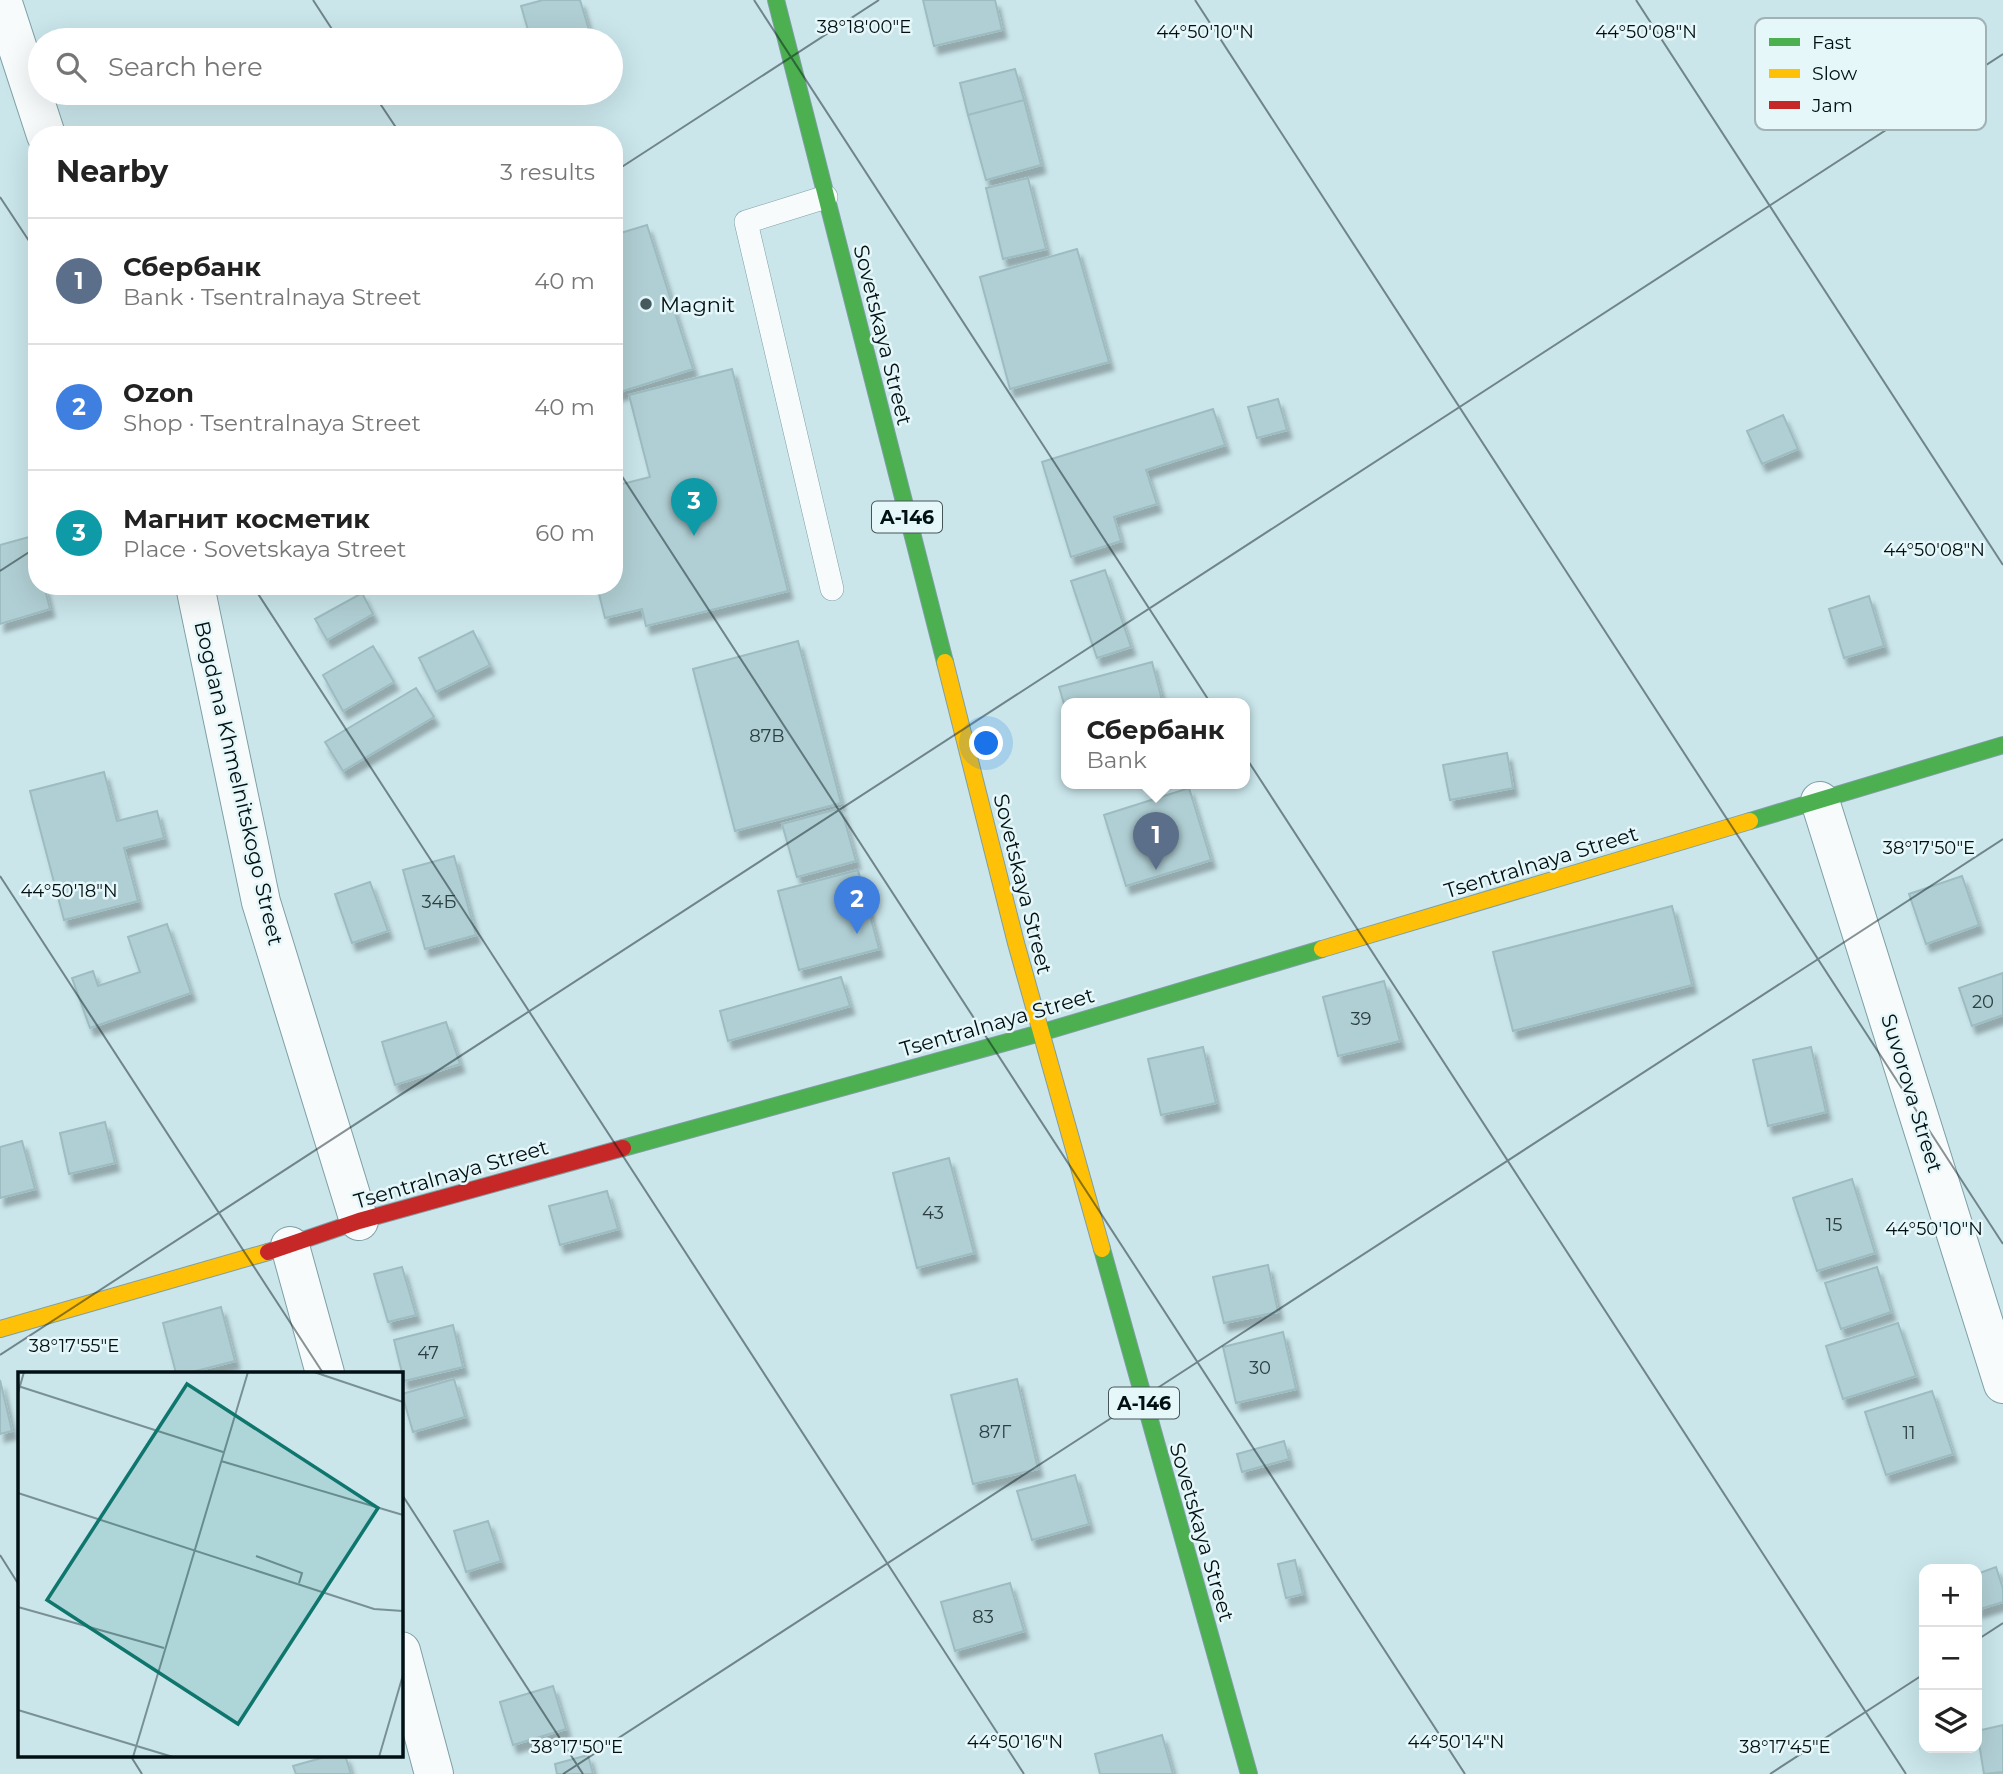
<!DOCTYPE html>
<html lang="en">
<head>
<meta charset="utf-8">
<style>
  :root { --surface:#fff; --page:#f2f2f2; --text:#222; --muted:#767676; --line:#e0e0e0; --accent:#475b5f }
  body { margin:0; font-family:Montserrat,sans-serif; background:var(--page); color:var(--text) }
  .controls { position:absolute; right:21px; bottom:21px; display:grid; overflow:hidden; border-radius:14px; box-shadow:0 7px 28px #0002 }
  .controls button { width:63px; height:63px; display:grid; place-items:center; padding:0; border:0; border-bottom:2px solid var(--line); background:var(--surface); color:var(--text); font:35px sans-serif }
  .you { position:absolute; left:987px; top:744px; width:24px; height:24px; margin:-18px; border:5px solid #fff; border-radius:50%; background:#1a73e8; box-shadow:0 0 0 10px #1a73e833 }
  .badge { display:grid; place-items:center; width:46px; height:46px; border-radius:50%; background:var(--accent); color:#fff; font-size:23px; font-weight:700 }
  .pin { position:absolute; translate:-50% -58px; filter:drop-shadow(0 2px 4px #0008) }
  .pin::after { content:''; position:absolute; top:37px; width:24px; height:21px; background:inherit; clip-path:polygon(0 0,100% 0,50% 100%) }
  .popup { position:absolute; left:1061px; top:698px; width:189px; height:91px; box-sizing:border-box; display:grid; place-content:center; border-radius:14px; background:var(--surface); filter:drop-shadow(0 2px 5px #0005); font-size:23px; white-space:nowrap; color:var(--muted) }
  .popup b { font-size:26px; color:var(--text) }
  .popup::after { content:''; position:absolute; left:50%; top:100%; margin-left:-14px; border:14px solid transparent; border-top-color:var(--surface) }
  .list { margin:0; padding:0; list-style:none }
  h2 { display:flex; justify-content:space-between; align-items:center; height:91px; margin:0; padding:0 28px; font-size:30px }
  h2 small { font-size:23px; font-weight:400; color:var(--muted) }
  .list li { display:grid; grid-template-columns:46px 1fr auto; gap:21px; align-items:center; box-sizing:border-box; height:126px; padding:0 28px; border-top:2px solid var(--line) }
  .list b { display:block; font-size:26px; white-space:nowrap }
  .list p { margin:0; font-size:23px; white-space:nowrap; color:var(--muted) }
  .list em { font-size:23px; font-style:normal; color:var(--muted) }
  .icon { flex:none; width:38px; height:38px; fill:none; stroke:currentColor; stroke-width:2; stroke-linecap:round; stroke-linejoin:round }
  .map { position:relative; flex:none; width:2003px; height:1774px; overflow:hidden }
  .search { position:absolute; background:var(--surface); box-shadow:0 7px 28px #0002; left:28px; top:28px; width:595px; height:77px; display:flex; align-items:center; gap:18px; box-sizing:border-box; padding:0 24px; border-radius:38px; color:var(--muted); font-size:26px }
  .panel { position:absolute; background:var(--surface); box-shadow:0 7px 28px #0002; left:28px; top:126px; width:595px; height:469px; border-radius:28px }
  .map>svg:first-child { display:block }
  .building { fill:#b0cfd4; stroke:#9dbcc1; stroke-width:2; filter:url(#shadow) }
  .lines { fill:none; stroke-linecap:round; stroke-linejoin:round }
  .lane-casing { stroke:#7e9fa4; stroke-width:24 }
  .street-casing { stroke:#7e9fa4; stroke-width:40 }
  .fast-casing { stroke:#7e9fa4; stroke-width:18 }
  .slow-casing { stroke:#7e9fa4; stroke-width:18 }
  .jam-casing { stroke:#7e9fa4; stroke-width:18 }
  .lane { stroke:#f7fbfc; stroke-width:23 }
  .street { stroke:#f7fbfc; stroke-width:38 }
  .fast { stroke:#4caf50; stroke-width:16 }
  .slow { stroke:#ffc107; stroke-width:16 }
  .jam { stroke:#c62828; stroke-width:16 }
  .ticks { fill:none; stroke:#001013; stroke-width:2; stroke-opacity:0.45 }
  .poi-dot { fill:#475b5f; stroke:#e6f7fa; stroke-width:2.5 }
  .labels { text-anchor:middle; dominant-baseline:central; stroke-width:5; stroke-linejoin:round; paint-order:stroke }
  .number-label { font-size:18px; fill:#2c4043 }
  .shield { fill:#e6f7fa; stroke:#455558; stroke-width:2 }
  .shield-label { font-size:19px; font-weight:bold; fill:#001013 }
  .poi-label { font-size:21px; fill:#001013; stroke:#e6f7fa; text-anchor:start }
  .street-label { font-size:21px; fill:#001013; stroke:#e6f7fa }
  .inset-road { fill:none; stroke:#799095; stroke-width:2 }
  .view { fill:#0f766e; fill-opacity:0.15; stroke:#0f766e; stroke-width:3.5 }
  .inset-edge { fill:none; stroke:#001013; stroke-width:3.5 }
  .key { fill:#e6f7fa; stroke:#a1b2b5; stroke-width:2 }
  .key-label { font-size:19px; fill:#001013 }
  .ticks-label { font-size:18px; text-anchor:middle; fill:#001013; stroke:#e6f7fa; stroke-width:5; stroke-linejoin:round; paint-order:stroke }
</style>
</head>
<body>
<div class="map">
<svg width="2003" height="1774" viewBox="0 0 2003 1774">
  <defs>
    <filter id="shadow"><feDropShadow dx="4.5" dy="8" stdDeviation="2" flood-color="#0004"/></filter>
  </defs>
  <rect width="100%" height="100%" fill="#cae6eb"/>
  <path class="building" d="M543,0H580L592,40H531L521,6Z
    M923,0H995L1002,30L934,46Z
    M1015,69L1024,100L968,115L960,83Z
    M1024,100L1041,165L986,180L968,115Z
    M1028,178L1046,249L1003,259L986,188Z
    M647,225L693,369L617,393L614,235Z
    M1077,249L1109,362L1010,389L980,277Z
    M732,369L788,591L646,626L642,609L605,618L597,586H614V486L650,477L629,395Z
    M1278,399L1287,430L1257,438L1248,407Z
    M1213,409L1225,445L1146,470L1157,504L1114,517L1121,541L1071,557L1042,462Z
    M1783,415L1798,449L1762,464L1747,431Z
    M29,537L37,563V586H44L50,609L0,624V545Z
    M1105,570L1131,647L1097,658L1071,581Z
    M362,593L373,614L327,640L315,619Z
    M1869,596L1884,646L1844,658L1829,609Z
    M473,631L490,665L436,692L419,658Z
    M798,641L841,803L735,831L693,669Z
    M373,646L394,682L343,711L323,675Z
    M1152,662L1163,704H1067V714L1059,687Z
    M416,688L434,717L343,771L325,742Z
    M1507,753L1513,788L1450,800L1443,765Z
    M104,772L117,821L157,811L164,838L124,848L138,901L64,920L30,791Z
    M1189,788L1211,860L1126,886L1104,815Z
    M841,808L856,861L797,877L782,824Z
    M454,856L476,935L425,949L403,870Z
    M858,870L879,949L799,970L778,891Z
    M1962,876L1979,925L1926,944L1909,894Z
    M370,882L388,931L352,943L335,894Z
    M1672,906L1692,985L1513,1031L1493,952Z
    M167,924L191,993L90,1028L72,978L93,971L98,986L140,972L128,937Z
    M2003,973V1015L1972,1026L1959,988Z
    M841,977L850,1006L728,1041L720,1011Z
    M1384,981L1400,1041L1338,1056L1323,997Z
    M446,1022L460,1064L395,1085L382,1042Z
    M1203,1047L1216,1103L1161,1115L1148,1059Z
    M1811,1047L1826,1112L1768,1126L1753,1060Z
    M105,1122L115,1163L69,1174L60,1133Z
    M22,1141L35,1189L0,1198V1147Z
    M949,1158L974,1253L917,1268L893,1173Z
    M1852,1179L1875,1253L1817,1271L1793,1198Z
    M607,1191L618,1229L560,1245L549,1206Z
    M1268,1265L1278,1312L1224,1323L1213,1277Z
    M402,1267L416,1315L388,1322L374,1274Z
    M1877,1267L1891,1312L1841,1329L1825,1283Z
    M221,1307L235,1361L188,1373H176L163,1323Z
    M1898,1323L1916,1376L1843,1399L1826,1346Z
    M453,1325L463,1367L404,1381L394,1340Z
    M1283,1332L1296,1389L1236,1403L1223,1347Z
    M454,1379L465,1417L413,1432L402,1394Z
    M1017,1379L1038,1469L973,1484L951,1395Z
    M0,1380L12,1431L0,1434Z
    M1932,1391L1953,1454L1886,1475L1865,1412Z
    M1284,1441L1289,1459L1242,1472L1237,1454Z
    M1075,1475L1089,1524L1032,1540L1017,1491Z
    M488,1521L501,1561L466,1572L454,1531Z
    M1295,1560L1303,1594L1286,1598L1278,1564Z
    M1996,1567L2003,1589V1602L1977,1610V1574Z
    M1010,1583L1024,1631L955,1651L941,1602Z
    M553,1686L566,1729L513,1745L500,1702Z
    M2003,1725V1772L1984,1774L1977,1731Z
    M1162,1735L1173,1774H1100L1095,1754Z
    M332,1755H345L351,1774H296L293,1766Z
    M588,1755L593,1774H557L555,1764Z"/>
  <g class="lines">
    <defs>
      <path id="lane" d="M826,197L746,222L832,589"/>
      <path id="street" d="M2,0L46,135
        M195,586L261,902L359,1221
        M1820,801L2003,1384
        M290,1246L325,1373
        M401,1651L434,1774"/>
      <path id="fast" d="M776,0L945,662
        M1750,821L2003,745
        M623,1148L1040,1033L1322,949
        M1102,1249L1249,1774"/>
      <path id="slow" d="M945,662L1016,943L1102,1249
        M1322,949L1750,821
        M0,1329L268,1252"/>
      <path id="jam" d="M268,1252L359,1221L623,1148"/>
    </defs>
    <use href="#lane" class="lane-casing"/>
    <use href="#street" class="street-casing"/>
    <use href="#fast" class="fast-casing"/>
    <use href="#slow" class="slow-casing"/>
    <use href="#jam" class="jam-casing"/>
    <use href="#lane" class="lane"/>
    <use href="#street" class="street"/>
    <use href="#fast" class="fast"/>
    <use href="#slow" class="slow"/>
    <use href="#jam" class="jam"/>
  </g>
  <path class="ticks" d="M313,0L339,40M754,0L1906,1774M1195,0L2003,1244M1636,0L2003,565M373,93L401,135M614,172L879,0M0,197L37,253M614,464L1465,1774M0,571L37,547M253,586L1024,1774M0,876L323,1373M0,1355L2003,54M401,1493L583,1774M0,1555L19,1585M1977,1640L2003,1623M130,1755L142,1774M563,1774L2003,839M1770,1774L1924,1674"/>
  <circle class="poi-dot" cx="646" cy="304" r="7"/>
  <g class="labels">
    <g class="number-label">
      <text x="767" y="736">87В</text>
      <text x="439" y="902">34Б</text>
      <text x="1983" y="1002">20</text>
      <text x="1361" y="1019">39</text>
      <text x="933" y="1213">43</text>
      <text x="1834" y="1225">15</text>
      <text x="428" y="1353">47</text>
      <text x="1260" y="1368">30</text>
      <text x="995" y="1432">87Г</text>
      <text x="1909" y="1433">11</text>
      <text x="983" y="1617">83</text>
    </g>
    <g class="shield">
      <rect x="872" y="501.5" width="70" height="31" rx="5"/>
      <rect x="1109" y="1387.5" width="70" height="31" rx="5"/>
    </g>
    <g class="shield-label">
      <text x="907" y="517">А-146</text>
      <text x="1144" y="1403">А-146</text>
    </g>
    <g class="poi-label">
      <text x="660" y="304">Magnit</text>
    </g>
    <g class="street-label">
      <text transform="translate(883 335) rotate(76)">Sovetskaya Street</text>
      <text transform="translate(239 783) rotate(77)">Bogdana Khmelnitskogo Street</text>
      <text transform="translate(1541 862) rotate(-17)">Tsentralnaya Street</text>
      <text transform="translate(1023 884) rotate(76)">Sovetskaya Street</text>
      <text transform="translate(997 1022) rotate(-16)">Tsentralnaya Street</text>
      <text transform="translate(1912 1093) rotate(73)">Suvorova Street</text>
      <text transform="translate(451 1174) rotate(-16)">Tsentralnaya Street</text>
      <text transform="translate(1202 1532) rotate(74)">Sovetskaya Street</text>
    </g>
  </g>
  <g transform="translate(18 1372)">
    <rect width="385" height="385" fill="#cae6eb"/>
    <path class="inset-road" d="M296,0L385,30M0,14L205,80M0,21L6,0M203,89L385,143M0,121L356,237L385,239M238,184L284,201L281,211M0,235L146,276M0,338L155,385M115,385L230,0M361,385L385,303"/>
    <path class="view" d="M169,12L360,136L220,352L29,228Z"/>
    <rect width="385" height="385" class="inset-edge"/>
  </g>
  <rect x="1755" y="18" width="231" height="112" rx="10" class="key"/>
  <rect x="1769" y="38" width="31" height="8" fill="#4caf50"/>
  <rect x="1769" y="69" width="31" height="9" fill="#ffc107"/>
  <rect x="1769" y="101" width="31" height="8" fill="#c62828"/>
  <g class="key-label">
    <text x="1812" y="49">Fast</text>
    <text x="1812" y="80">Slow</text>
    <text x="1812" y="112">Jam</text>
  </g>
  <g class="ticks-label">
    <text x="864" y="33">38°18'00"E</text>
    <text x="1205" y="38">44°50'10"N</text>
    <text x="1646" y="38">44°50'08"N</text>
    <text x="1934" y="556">44°50'08"N</text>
    <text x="1929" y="854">38°17'50"E</text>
    <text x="69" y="897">44°50'18"N</text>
    <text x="1934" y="1235">44°50'10"N</text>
    <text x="74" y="1352">38°17'55"E</text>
    <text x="1015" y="1748">44°50'16"N</text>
    <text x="1456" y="1748">44°50'14"N</text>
    <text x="577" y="1753">38°17'50"E</text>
    <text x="1785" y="1753">38°17'45"E</text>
  </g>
</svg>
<div class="controls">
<button>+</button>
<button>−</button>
<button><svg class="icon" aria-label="layers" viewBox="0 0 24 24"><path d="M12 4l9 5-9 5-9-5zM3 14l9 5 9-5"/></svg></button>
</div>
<div class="you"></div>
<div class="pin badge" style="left:1156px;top:870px;background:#5c6f8a">1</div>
<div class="popup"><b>Сбербанк</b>Bank</div>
<div class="pin badge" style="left:857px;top:934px;background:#3f7fe0">2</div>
<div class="pin badge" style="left:694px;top:536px;background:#0f9aa8">3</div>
<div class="search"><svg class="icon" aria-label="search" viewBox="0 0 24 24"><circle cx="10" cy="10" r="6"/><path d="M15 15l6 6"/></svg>Search here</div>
<section class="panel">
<h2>Nearby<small>3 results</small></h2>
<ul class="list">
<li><span class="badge" style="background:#5c6f8a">1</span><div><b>Сбербанк</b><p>Bank · Tsentralnaya Street</p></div><em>40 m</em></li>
<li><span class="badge" style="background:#3f7fe0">2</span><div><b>Ozon</b><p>Shop · Tsentralnaya Street</p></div><em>40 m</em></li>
<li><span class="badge" style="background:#0f9aa8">3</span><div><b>Магнит косметик</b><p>Place · Sovetskaya Street</p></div><em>60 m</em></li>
</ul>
</section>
</div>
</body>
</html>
